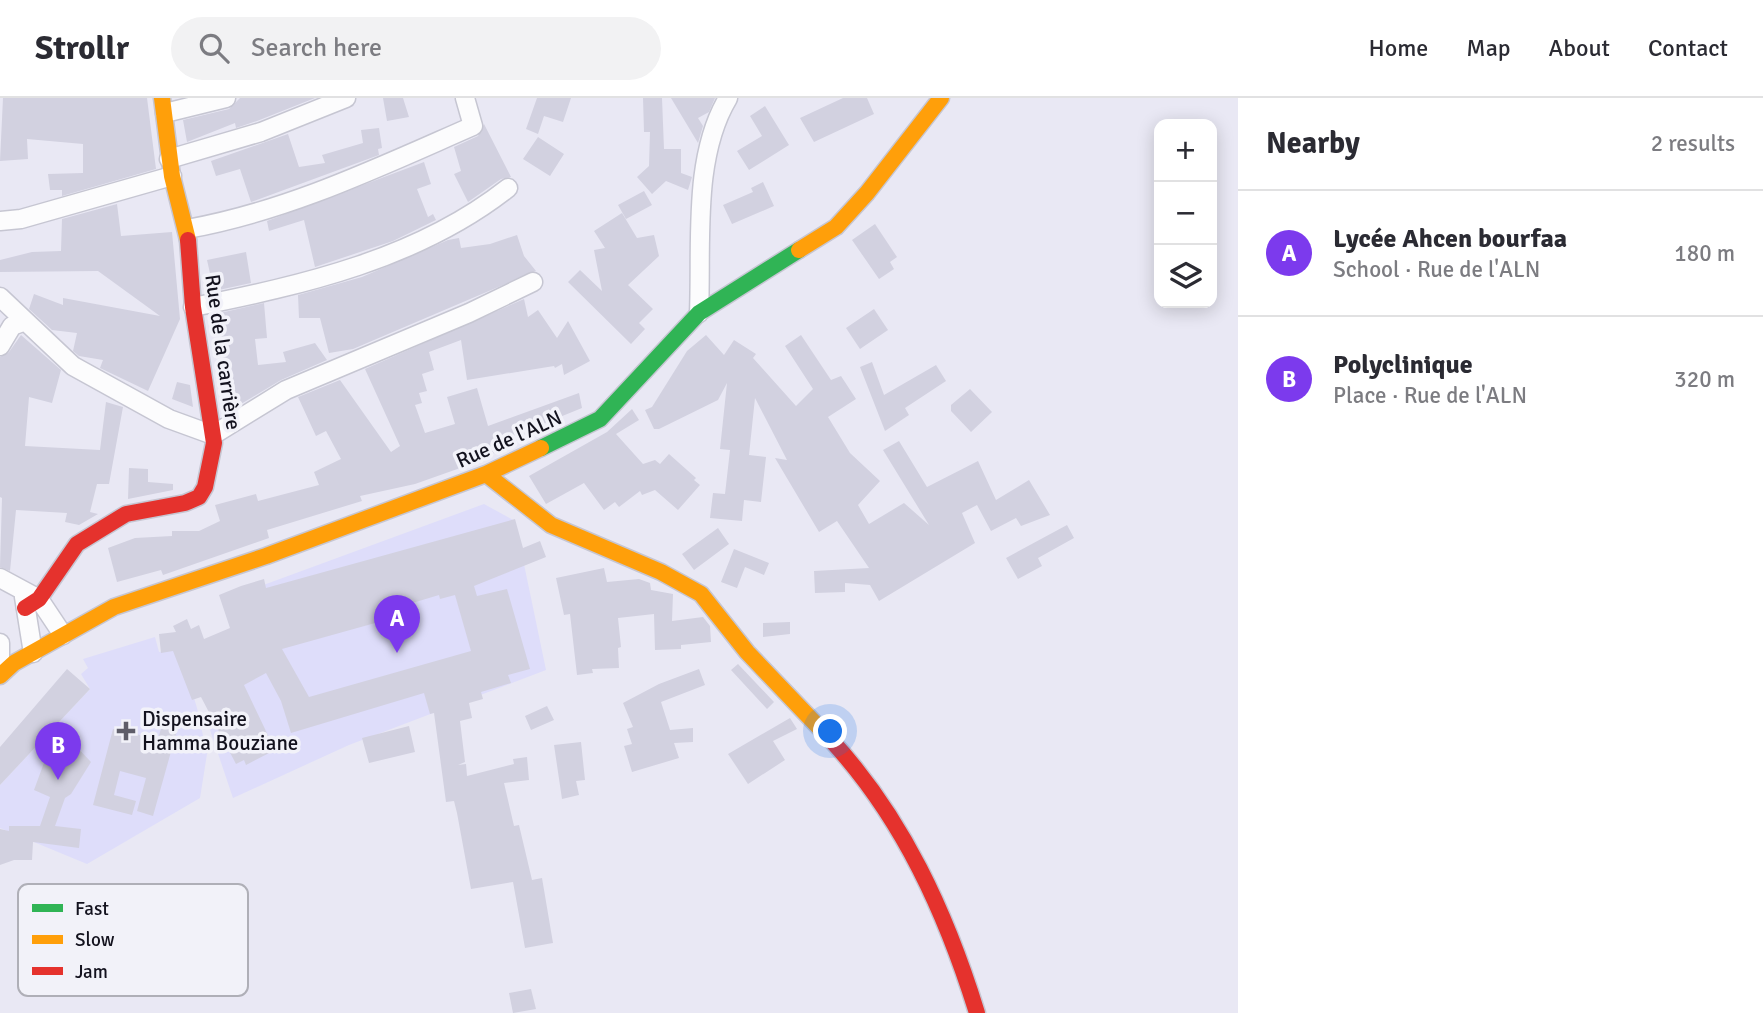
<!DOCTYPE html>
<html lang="en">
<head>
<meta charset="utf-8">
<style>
  :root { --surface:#fff; --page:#f2f2f3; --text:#2b2b33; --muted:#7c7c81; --line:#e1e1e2; --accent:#7c3aed }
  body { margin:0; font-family:Signika,sans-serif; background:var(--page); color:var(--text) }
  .controls { position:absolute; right:21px; top:21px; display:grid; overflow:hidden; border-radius:14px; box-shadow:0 4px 18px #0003 }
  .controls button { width:63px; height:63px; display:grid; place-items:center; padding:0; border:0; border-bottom:2px solid var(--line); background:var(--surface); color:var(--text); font:35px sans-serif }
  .you { position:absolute; left:831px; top:634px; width:24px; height:24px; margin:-18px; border:5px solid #fff; border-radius:50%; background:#1a73e8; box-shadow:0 0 0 10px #1a73e833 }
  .badge { display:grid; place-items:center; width:46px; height:46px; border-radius:50%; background:var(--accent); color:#fff; font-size:23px; font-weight:700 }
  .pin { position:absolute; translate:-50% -58px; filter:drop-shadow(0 2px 4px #0008) }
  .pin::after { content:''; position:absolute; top:37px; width:24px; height:21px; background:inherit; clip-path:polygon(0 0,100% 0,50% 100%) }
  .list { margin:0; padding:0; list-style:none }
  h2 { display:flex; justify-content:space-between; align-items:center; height:91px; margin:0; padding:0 28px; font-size:30px }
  h2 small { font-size:23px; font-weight:400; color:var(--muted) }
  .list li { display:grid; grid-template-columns:46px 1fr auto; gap:21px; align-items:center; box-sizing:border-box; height:126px; padding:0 28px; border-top:2px solid var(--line) }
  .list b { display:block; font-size:26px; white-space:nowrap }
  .list p { margin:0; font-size:23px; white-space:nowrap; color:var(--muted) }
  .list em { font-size:23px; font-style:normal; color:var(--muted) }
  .icon { flex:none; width:38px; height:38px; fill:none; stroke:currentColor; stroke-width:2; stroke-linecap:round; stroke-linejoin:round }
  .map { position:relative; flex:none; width:1238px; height:915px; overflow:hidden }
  header { display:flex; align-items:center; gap:42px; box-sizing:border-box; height:98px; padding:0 35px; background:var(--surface); border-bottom:2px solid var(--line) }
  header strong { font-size:33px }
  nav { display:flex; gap:38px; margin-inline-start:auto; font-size:24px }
  .search { width:490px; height:63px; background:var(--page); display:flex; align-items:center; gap:18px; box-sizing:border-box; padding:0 24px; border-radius:38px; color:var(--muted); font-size:26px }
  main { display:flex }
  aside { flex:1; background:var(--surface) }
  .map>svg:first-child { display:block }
  .built { fill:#deddfa }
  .building { fill:#d2d1e0; fill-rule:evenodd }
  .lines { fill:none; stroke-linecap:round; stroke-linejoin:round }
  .street-casing { stroke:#c6c6d2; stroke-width:21 }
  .fast-casing { stroke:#c6c6d2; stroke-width:19 }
  .slow-casing { stroke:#c6c6d2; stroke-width:19 }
  .jam-casing { stroke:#c6c6d2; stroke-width:19 }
  .street { stroke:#fcfcfd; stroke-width:18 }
  .fast { stroke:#30b455; stroke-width:16 }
  .slow { stroke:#ff9f0a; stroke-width:16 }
  .jam { stroke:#e5322d; stroke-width:16 }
  .poi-dot { fill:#5e5d69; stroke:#f2f2f9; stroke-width:2.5 }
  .labels { text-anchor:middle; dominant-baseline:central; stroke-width:7; stroke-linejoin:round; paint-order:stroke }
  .street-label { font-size:21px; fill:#13121e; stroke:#f2f2f9 }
  .poi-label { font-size:21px; fill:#13121e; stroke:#f2f2f9; text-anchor:start }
  .key { fill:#f2f2f9; stroke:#afafb7; stroke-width:2 }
  .key-label { font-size:19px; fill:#13121e }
</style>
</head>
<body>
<header>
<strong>Strollr</strong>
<div class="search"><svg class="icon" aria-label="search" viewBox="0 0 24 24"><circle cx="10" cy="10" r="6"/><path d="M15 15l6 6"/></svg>Search here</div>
<nav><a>Home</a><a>Map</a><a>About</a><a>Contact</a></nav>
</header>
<main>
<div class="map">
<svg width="1238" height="915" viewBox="0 0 1238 915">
  <rect width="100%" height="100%" fill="#e9e8f4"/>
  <path class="built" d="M484,406L515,423L546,572L349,647L233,700L206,620L264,538L258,489Z
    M155,539L159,554L179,550L197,610L207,656L200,700L87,766L0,730V687L90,591L81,576L88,570L83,561Z"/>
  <path class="building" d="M3,0H147L156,71L62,98V92H50L48,76L83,75V46L27,41L28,61L0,63Z
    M240,0H315L257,23L236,30L235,25L187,44L183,22L229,11Z
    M383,0H403L409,19L387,23Z
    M537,0H571L563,24L544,18L538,36L526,31Z
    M643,0H662L664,51H681V75L692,79L688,92L666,83L652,96L637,79L649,68L650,34H644Z
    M671,0H715L709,14L698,20L703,28L698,45Z
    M843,0H867L874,16L814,44L800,20Z
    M765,8L789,47L749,72L737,53L762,38L750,18Z
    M484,26L511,79L501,81L468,104L454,76L461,73L454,49L478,38Z
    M379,30L382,50L378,51L379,57L251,104L240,71L216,78L211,63L288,36L299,69L325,65L322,57L363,45L361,32Z
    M538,39L564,56L550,78L523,61Z
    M424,64L431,86L417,91L428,119L433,116L436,122L393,143L315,169L304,122L269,133L267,123Z
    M763,84L774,108L732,126L723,107L753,94L751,90Z
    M644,93L652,107L626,121L618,107Z
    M117,106L121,138L172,134L180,221L148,293L100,270L103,262L79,258L73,253L77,235L52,232L29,211L34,196L63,207V200L160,218L98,173L0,174V162L32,154L61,153L62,121Z
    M622,115L637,140L654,137L659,158L628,187L653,211L639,225L645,231L631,246L568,184L580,172L602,193L594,152L605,150L594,133Z
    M875,126L897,159L890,164L894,171L879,181L852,142Z
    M517,137L524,158L536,173L353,251L329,255L320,220H299L298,197L362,179L448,142L459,140L461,150L490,146Z
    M246,154L251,185L214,193L207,162Z
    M524,201L528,219L538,212L557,240L568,223L590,263L564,277L562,266L555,270L554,268L467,282L461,242L429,254L434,272L422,276L427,293L419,295L422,305L415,307L425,335L455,326L447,299L477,290L488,328L579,295L582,310L493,346L495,355L462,364L463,369L415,386L360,398L362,403L267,432L269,440L163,477L161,472L117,484L108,450L135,440L172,438V433H199L220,423L215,407L256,396L258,403L319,387L314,374L341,361L326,333L316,338L298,299L340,282L391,354L400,348L365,271Z
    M264,205L267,240L255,241L258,267L286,264L283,254L315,245L327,262L281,282L231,312L228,284H225L220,215Z
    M874,211L888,232L860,251L846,230Z
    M21,237L61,272L52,305L29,299L25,348L100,352L106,304L123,309L109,386H97L90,414L98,416L79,427L65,424L67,415L16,412L10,473L0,469L2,400L0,399V259L9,254Z
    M706,237L724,257L734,242L756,256L753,260L796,308L813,291L785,248L801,237L831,282L841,278L856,301L828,319L850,355L880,383L858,407L869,426L904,405L929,427L883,352L899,343L927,389L978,363L996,402L1029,382L1050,417L1021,428L1016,420L991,433L977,407L962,415L975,445L879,503L870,487L845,485V494L815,495L814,473L869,470L837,423L819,434L775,360L787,362L755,300L749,357L766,359L761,404L744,402L742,423L710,420L713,395L725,396L730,352L720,351L727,285L718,302L659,331H654L645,312L652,309L687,253Z
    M872,264L884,297L936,267L946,283L905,310L909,317L885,333L860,269Z
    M177,284L190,287L193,309L172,301Z
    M970,291L992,314L971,334L951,313V307Z
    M632,311L639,322L616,336L643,366L655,362L660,366L669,356L696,380L694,382L700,387L678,412L655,392L642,397L640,393L619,409L615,404L604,412L584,385L546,406L529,378L607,334Z
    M129,370L148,371V384L173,386V392L128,401Z
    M515,421L523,450L540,443L546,459L474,488L477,498L507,491L530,571L508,577L511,585L481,594L483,601L469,605L472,620L460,623L465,664L458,667L466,666L467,678L514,666L513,661L527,659L529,682L504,685L514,728L519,727L532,782L542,780L553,845L525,850L513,784L471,791L457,715L454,703L446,704L434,615L430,616L424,595L291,635L281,603L266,575L244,587L275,652L246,667L244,662L236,666L201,599L192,602L173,553L161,555L159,536L176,534L173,528L187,521L191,531L199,527L204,541L230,530L219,497L241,488L264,481L266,490ZM439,497L440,501L455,497L471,553L309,599L282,551L411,515L409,506Z
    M1067,427L1074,440L1038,460L1042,468L1018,481L1006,460Z
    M718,430L729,446L694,472L682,456Z
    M734,451L769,465L764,477L745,469L737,490L721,484Z
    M604,470L607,484L639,481L650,485L651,492L673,496L672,523L703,519L710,528L711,544L681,547V551L655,552L654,516L618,520L621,549L618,550L619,570L592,571L593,575L577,577L570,516L564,517L556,480Z
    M790,524V536L763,539V525Z
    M738,566L774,604L767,611L731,572Z
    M67,571L90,591L0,687V649Z
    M699,571L705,587L661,604L670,632L693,630V644L674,645L679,660L632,674L624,648L632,646L627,631L633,629L623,605L659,586Z
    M547,608L554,622L531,632L525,618Z
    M164,620L179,625L153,718L137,713L146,680L120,673L114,697L136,703L132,717L93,707L113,631L158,641Z
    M790,620L797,631L773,643L785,662L748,686L728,656Z
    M409,628L415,654L369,665L362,640Z
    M581,644L585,682L576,683L579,697L562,701L554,647Z
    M74,646L91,664L71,696L65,700L55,728L81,731L79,750L33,744L32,762H14L0,767V731L9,733V728H40L50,699L34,692L45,662Z
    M531,891L536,911L513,915L509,895Z"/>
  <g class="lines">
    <defs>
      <path id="street" d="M165,15L226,0
        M169,61L261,34L346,0
        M0,123L21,121L172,78
        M187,131C288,113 379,69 473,28L465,0
        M0,199L73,268L169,321L213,337L286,292L469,215L533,184
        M193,209C303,187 418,161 508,90
        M699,215C702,146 692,60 728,0
        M0,248L12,228L23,224
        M0,480L39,501L63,537
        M24,499L33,555
        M0,545V566"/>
      <path id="fast" d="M541,350L600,321L699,215L799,152"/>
      <path id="slow" d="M162,0L172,78L188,142
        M799,152L836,129L867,95L941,0
        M486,376L551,427L661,474L701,496L747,554L831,642
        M0,578L14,565L114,509L266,458L486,376L541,350"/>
      <path id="jam" d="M25,510L39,501L77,446L126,416L185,405L199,399L205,389L214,345L193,209L188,142
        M831,642C903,720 946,815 977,915"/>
    </defs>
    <use href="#street" class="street-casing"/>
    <use href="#fast" class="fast-casing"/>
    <use href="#slow" class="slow-casing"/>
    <use href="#jam" class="jam-casing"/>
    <use href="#street" class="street"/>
    <use href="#fast" class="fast"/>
    <use href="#slow" class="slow"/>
    <use href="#jam" class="jam"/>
  </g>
  <path class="poi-dot" d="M122.5 622.5h7v7h7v7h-7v7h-7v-7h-7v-7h7z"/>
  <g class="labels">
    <g class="street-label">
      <text transform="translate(223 254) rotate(82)">Rue de la carrière</text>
      <text transform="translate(509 341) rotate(-24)">Rue de l'ALN</text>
    </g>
    <g class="poi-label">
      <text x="142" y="621">Dispensaire<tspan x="142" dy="24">Hamma Bouziane</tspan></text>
    </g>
  </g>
  <rect x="18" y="786" width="230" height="112" rx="10" class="key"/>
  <rect x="32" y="806" width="31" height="8" fill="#30b455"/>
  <rect x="32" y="837" width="31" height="9" fill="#ff9f0a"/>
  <rect x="32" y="869" width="31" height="8" fill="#e5322d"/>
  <g class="key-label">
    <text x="75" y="817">Fast</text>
    <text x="75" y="848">Slow</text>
    <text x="75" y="880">Jam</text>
  </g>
</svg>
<div class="controls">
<button>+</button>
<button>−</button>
<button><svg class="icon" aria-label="layers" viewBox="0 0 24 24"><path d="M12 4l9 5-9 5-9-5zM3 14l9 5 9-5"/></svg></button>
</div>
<div class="you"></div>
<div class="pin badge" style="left:397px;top:555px">A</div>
<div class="pin badge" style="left:58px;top:682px">B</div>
</div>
<aside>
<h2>Nearby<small>2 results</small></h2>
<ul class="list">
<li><span class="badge">A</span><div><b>Lycée Ahcen bourfaa</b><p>School · Rue de l'ALN</p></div><em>180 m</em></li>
<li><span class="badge">B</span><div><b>Polyclinique</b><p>Place · Rue de l'ALN</p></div><em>320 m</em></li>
</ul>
</aside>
</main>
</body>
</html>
